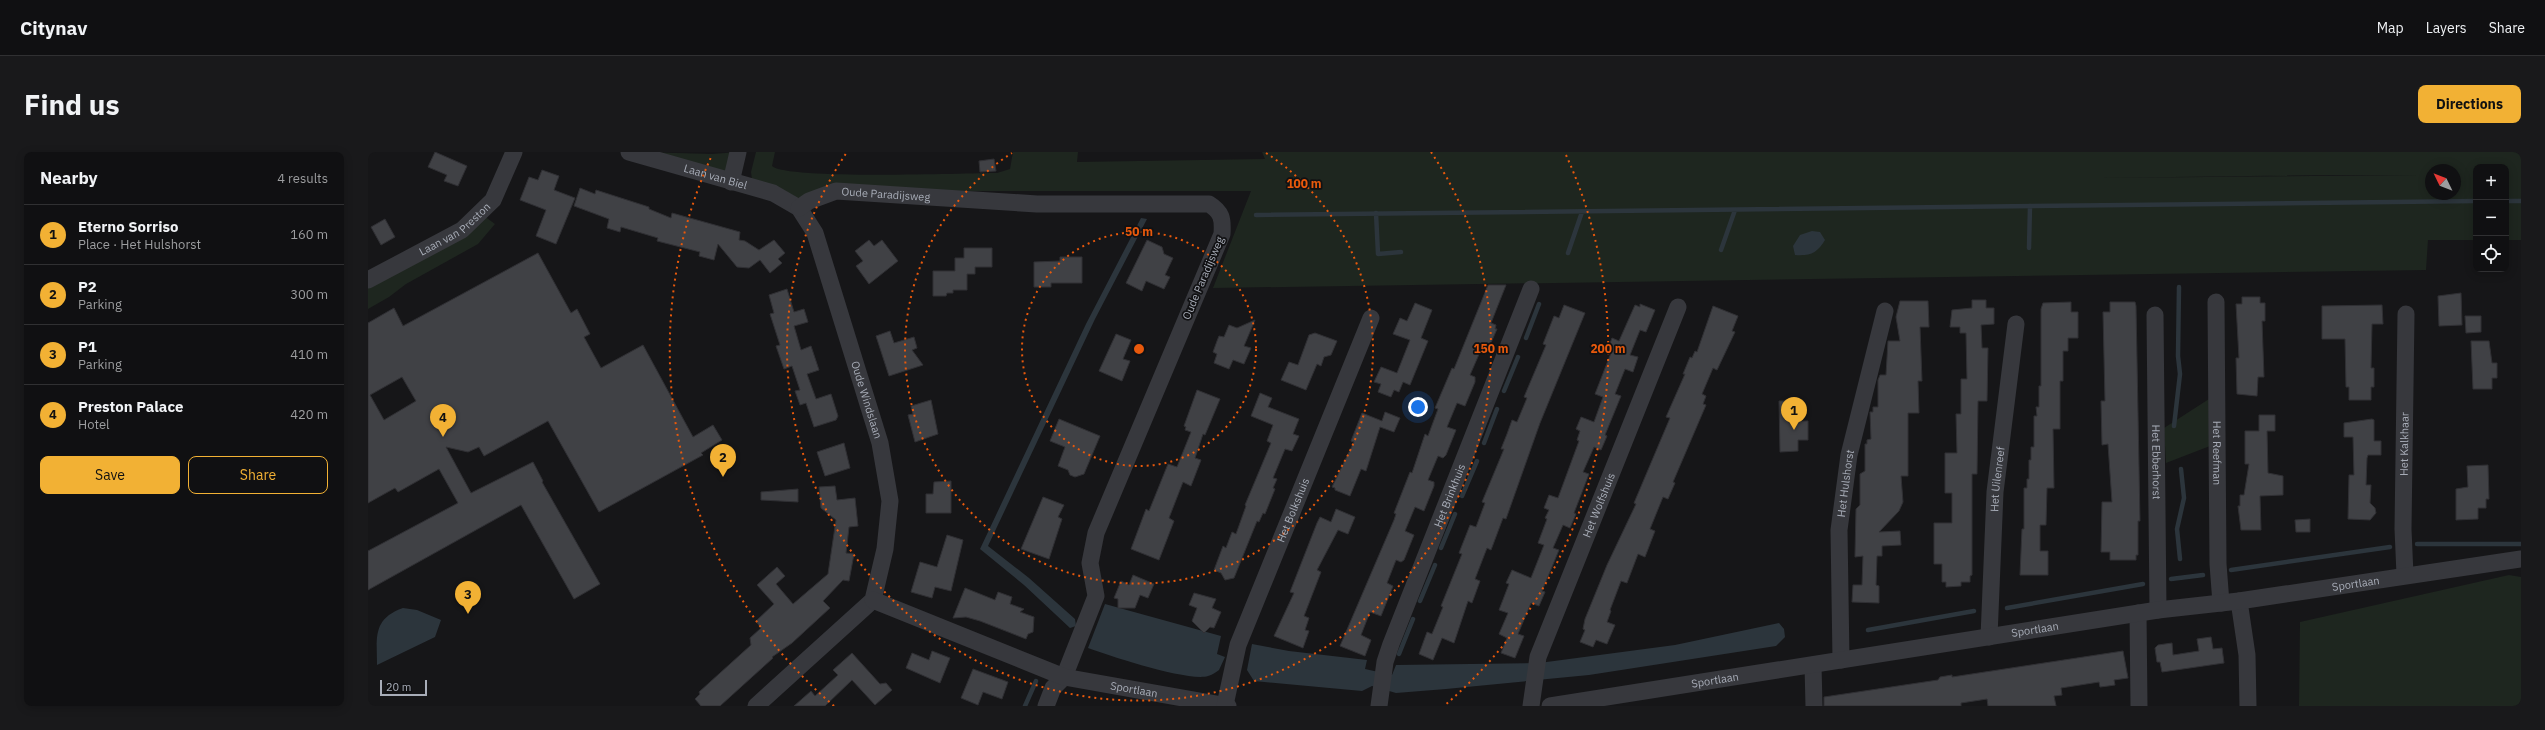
<!DOCTYPE html>
<html lang="en">
<head>
<meta charset="utf-8">
<style>
  :root { --surface:#101012; --page:#19191b; --text:#f1f3f6; --muted:#9c9d9f; --line:#303032; --accent:#f2b134 }
  body { margin:0; font-family:"IBM Plex Sans",sans-serif; background:var(--page); color:var(--text) }
  .controls { position:absolute; right:12px; top:12px; display:grid; overflow:hidden; border-radius:8px; box-shadow:0 2px 10px #0003 }
  .controls button { width:36px; height:36px; display:grid; place-items:center; padding:0; border:0; border-bottom:1px solid var(--line); background:var(--surface); color:var(--text); font:20px sans-serif }
  .compass { position:absolute; left:2057px; top:12px; width:36px; height:36px; border-radius:50%; background:var(--surface); box-shadow:0 2px 10px #0003; rotate:313deg }
  .scale { position:absolute; left:12px; bottom:10px; width:47px; box-sizing:border-box; padding-left:4px; border:2px solid #a8adb8; border-top:0; font-size:11px; line-height:14px; white-space:nowrap; color:#a8adb8; -webkit-text-stroke:3px #111113; paint-order:stroke }
  .you { position:absolute; left:1050px; top:255px; width:14px; height:14px; margin:-10px; border:3px solid #fff; border-radius:50%; background:#1a73e8; box-shadow:0 0 0 6px #1a73e833 }
  .badge { display:grid; place-items:center; width:26px; height:26px; border-radius:50%; background:var(--accent); color:#111; font-size:13px; font-weight:700 }
  .pin { position:absolute; translate:-50% -33px; filter:drop-shadow(0 1px 2px #0008) }
  .pin::after { content:''; position:absolute; top:21px; width:14px; height:12px; background:inherit; clip-path:polygon(0 0,100% 0,50% 100%) }
  .list { margin:0; padding:0; list-style:none }
  h2 { display:flex; justify-content:space-between; align-items:center; height:52px; margin:0; padding:0 16px; font-size:17px }
  h2 small { font-size:13px; font-weight:400; color:var(--muted) }
  .list li { display:grid; grid-template-columns:26px 1fr auto; gap:12px; align-items:center; box-sizing:border-box; height:60px; padding:0 16px; border-top:1px solid var(--line) }
  .list b { display:block; font-size:15px; white-space:nowrap }
  .list p { margin:0; font-size:13px; white-space:nowrap; color:var(--muted) }
  .list em { font-size:13px; font-style:normal; color:var(--muted) }
  .actions { display:flex; gap:8px; padding:12px 16px }
  .actions a { flex:1; padding:9px 0; border:1px solid var(--accent); border-radius:8px; text-align:center; font-size:14px; color:var(--accent) }
  .actions .main { background:var(--accent); color:#111 }
  .icon { flex:none; width:22px; height:22px; fill:none; stroke:currentColor; stroke-width:2; stroke-linecap:round; stroke-linejoin:round }
  .map { position:relative; flex:none; width:2153px; height:554px; overflow:hidden; border-radius:8px }
  header { display:flex; align-items:center; gap:24px; box-sizing:border-box; height:56px; padding:0 20px; background:var(--surface); border-bottom:1px solid var(--line) }
  header strong { font-size:19px }
  nav { display:flex; gap:22px; margin-inline-start:auto; font-size:14px }
  .intro { display:flex; align-items:center; justify-content:space-between; box-sizing:border-box; height:96px; padding:0 24px }
  h1 { margin:0; font-size:28px }
  .button { padding:10px 18px; border-radius:8px; background:var(--accent); color:#111; font-size:14px; font-weight:700 }
  main { display:flex; gap:24px; padding:0 24px }
  aside { flex:1; background:var(--surface); border-radius:8px; box-shadow:0 2px 10px #0003 }
  .map>svg:first-child { display:block }
  .green { fill:#1e261f; fill-rule:evenodd }
  .water { fill:#2c353c }
  .lines { fill:none; stroke-linecap:round; stroke-linejoin:round }
  .stream { stroke:#2c353c; stroke-width:4.5 }
  .building { fill:#404145; stroke:#303034; fill-rule:evenodd }
  .street { stroke:#37383d; stroke-width:17 }
  .ring { fill:none; stroke:#e8590c; stroke-width:2; stroke-dasharray:2 4 }
  .labels { text-anchor:middle; dominant-baseline:central; stroke-width:3.5; stroke-linejoin:round; paint-order:stroke }
  .street-label { font-size:11px; fill:#a8adb8; stroke:#111113 }
  .centre { fill:#e8590c; stroke:#111113; stroke-width:2 }
  .ring-label { font-size:12px; text-anchor:middle; font-weight:bold; fill:#e8590c; stroke:#111113; stroke-width:3.5; stroke-linejoin:round; paint-order:stroke }
</style>
</head>
<body>
<header>
<strong>Citynav</strong>
<nav><a>Map</a><a>Layers</a><a>Share</a></nav>
</header>
<div class="intro"><h1>Find us</h1><a class="button">Directions</a></div>
<main>
<aside>
<h2>Nearby<small>4 results</small></h2>
<ul class="list">
<li><span class="badge">1</span><div><b>Eterno Sorriso</b><p>Place · Het Hulshorst</p></div><em>160 m</em></li>
<li><span class="badge">2</span><div><b>P2</b><p>Parking</p></div><em>300 m</em></li>
<li><span class="badge">3</span><div><b>P1</b><p>Parking</p></div><em>410 m</em></li>
<li><span class="badge">4</span><div><b>Preston Palace</b><p>Hotel</p></div><em>420 m</em></li>
</ul>
<div class="actions"><a class="main">Save</a><a>Share</a></div>
</aside>
<div class="map">
<svg width="2153" height="554" viewBox="0 0 2153 554">
  <rect width="100%" height="100%" fill="#161618"/>
  <path class="green" d="M272,0L344,2L370,0L359,23Z
    M388,0H407L404,14C419,28 597,21 629,21L642,17L645,0H710L709,10L897,7L894,0H2153V88H2138V15H2108V88H2060L2058,118L845,136L883,39H455L434,48L384,28L383,20ZM2063,18H2087V42H2063ZM1961,23H2052L1729,26Z
    M112,61L127,72L110,92L38,132L21,145L0,157V128Z
    M1841,247L1842,294L1798,311L1796,276Z
    M2141,423L2153,425V554H1931L1932,470Z"/>
  <path class="water" d="M773,66L779,67L727,167L620,394L661,426L707,467L708,474L702,476L656,433L612,397L718,172Z
    M1444,79L1452,80L1457,88C1449,101 1443,104 1427,103L1425,94L1432,83Z
    M737,452L853,484L849,502L857,505L851,518C848,520 844,523 840,524C821,530 742,504 720,496Z
    M35,456L49,458L73,468L67,485L9,513C9,486 4,467 35,456Z
    M1411,471L1416,477L1417,485L1408,494L1221,523L1078,537L1028,541L1004,534L994,539L886,529L879,518L884,492L921,499L999,508L997,517L1024,523L1028,513L1171,511L1307,493Z"/>
  <g class="lines">
    <path class="stream" d="M2138,49H2153
      M1008,61L1010,102L1033,100
      M888,63L2108,49
      M1661,96L1662,54
      M1353,98L1367,58
      M1200,101L1214,60
      M1158,186L1171,152
      M1136,239L1150,205
      M1806,274L1812,222L1810,204L1811,135
      M1116,291L1129,257
      M1094,344L1109,309
      M2049,392H2153
      M1073,396L1087,362
      M1812,407L1809,377L1816,346L1813,317
      M1863,418L2022,395
      M1803,427L1835,423
      M1052,449L1067,413
      M1639,456L1775,432
      M1500,478L1606,459
      M1031,502L1045,467
      M657,554L668,529"/>
  </g>
  <path class="building" d="M67,0L99,14L90,34L76,29L79,23L60,15Z
    M626,7L628,19L612,20L611,9Z
    M174,18L191,24L186,38L207,46L188,92L168,84L178,58L152,48L161,25L170,28Z
    M212,36L227,42L228,38L281,55V57L303,66L304,61L372,80L371,88L377,89L391,98L406,88L417,101L410,107L414,111L402,121L392,108L381,116L369,115L350,92L346,108L331,104L332,100L289,89L290,86L253,75L252,80L239,76L241,67L206,54Z
    M17,67L27,85L13,93L3,75Z
    M501,88L506,94L514,88L530,109L501,132L488,114L495,109L487,99Z
    M779,88L794,95L796,102L805,106L797,123L802,125L796,137L778,129L774,139L758,131Z
    M596,96H624V115H607V122H599V138H585V141H579L578,144H565V119H587V106H596Z
    M170,101L203,161L209,157L222,182L216,185L233,216L275,193L325,285L345,273L354,288L333,301L335,303L231,360L180,269L116,304L111,295L100,300L78,295L103,341L165,310L175,329L174,330L232,432L206,447L153,353L0,438V399L90,351L71,317L30,340L27,336L0,351V171L26,156L35,174ZM34,225L48,249L16,268L2,243Z
    M692,105H714V131H683V135H666V110L692,109Z
    M1120,133H1138L1123,171L1128,173L1127,177H1129L1118,202L1112,200L1102,223L1107,225V230L1097,254L1089,251L1079,275L1088,278L1078,303L1075,306L1070,304L1060,328L1066,330V334L1056,359L1047,355L1037,379L1046,383L1036,408L1033,410L1028,408L1019,431L1025,434L1013,464L1002,460L993,483L1003,488L997,504L972,494L1026,368L1028,362L1026,361L1042,320L1044,321L1057,282L1060,284L1070,257L1067,256L1084,216L1086,217Z
    M419,137L426,160L436,157L440,170L426,174L433,198L443,194L451,218L439,222L448,247L463,242L470,264L468,268L446,275L438,251L432,253L427,239L432,238L424,214L416,217L408,194L412,193L402,162L406,161L401,143Z
    M2093,141L2094,173L2071,174L2070,144Z
    M1874,145H1892V151H1897V169H1894L1896,225H1890L1889,244L1869,242L1868,206H1871L1868,152H1874Z
    M1604,148H1618V156H1626V172L1613,173L1614,196H1620L1619,249H1610L1609,322H1604V423L1602,424V430H1593V434L1578,435V430H1574V412H1566V371H1584V341H1577V301H1589L1588,262H1593V227H1599L1598,181H1592V175H1582L1584,158L1604,156Z
    M1532,149H1560L1561,175H1552L1554,229H1550L1551,261H1540V324H1533L1535,350L1531,359L1511,380L1532,379L1533,393L1514,394V404H1509L1508,433L1511,434V451L1484,450L1485,433H1494L1495,404L1487,405V402L1488,357L1492,353V322L1497,319V292H1499V288L1503,287L1502,260H1505V255H1510V228L1512,223H1518L1520,189H1532L1528,165Z
    M1703,150V160H1710V186H1700V199H1695V229H1692V277H1685L1686,336H1679L1678,373H1672V399H1680V423H1652L1654,377H1656V336H1659V327H1661V308H1663V295H1666V264H1669L1668,255H1671V234H1673V157L1675,151Z
    M1742,150H1767L1768,154L1772,369H1770V403H1768V408H1742V400H1733L1734,350H1744L1740,292L1734,293L1733,249H1737L1735,160H1742Z
    M1047,151L1064,158L1053,186L1060,189L1042,233L1035,230L1031,240L1026,238L1023,245L1010,240L1013,232L1006,230L1013,215L1029,221L1042,188L1025,182L1032,166L1039,169Z
    M1272,152L1287,158L1278,180L1272,178L1262,203L1270,205L1265,220L1257,217L1247,242L1253,244L1237,283L1239,284L1233,298L1226,295L1215,320L1221,322L1206,361L1208,362L1202,376L1195,373L1185,396L1191,398L1174,439L1177,440L1171,454L1163,451L1150,482L1156,484L1147,506L1133,501L1139,486L1131,482L1140,461L1131,458L1141,432L1138,431L1144,418L1163,426L1176,393L1170,391L1179,367L1177,366L1181,358L1176,356L1181,343L1190,346L1211,289L1209,288L1212,279L1208,277L1213,265L1226,270L1235,245L1227,242L1243,201L1239,199L1244,186L1251,189L1267,153L1272,155Z
    M1196,153L1217,161L1172,271L1138,367L1135,366L1123,398L1119,396L1107,427L1112,429L1104,451L1100,449L1086,491L1074,486L1065,508L1051,502L1059,480L1064,482L1075,455L1073,454L1094,402L1091,401L1102,373L1108,375L1117,351L1114,350L1136,297H1133L1139,282L1144,268L1149,270L1159,246L1156,245L1178,193L1175,192L1186,164L1191,166Z
    M2014,153L2015,172H2004L2003,216H2006V235H2003V248H1981V235H1978L1977,187H1954V154Z
    M1345,154L1370,164L1364,179L1367,180L1349,218L1345,216L1334,242L1338,244L1335,252L1338,253L1305,330L1307,331L1300,347L1295,345L1282,377L1287,379L1277,405L1270,402L1259,431L1253,429L1242,458L1243,459L1239,470L1247,473L1239,492L1228,488L1225,495L1212,490L1217,478L1215,477L1217,467L1239,413L1268,352L1266,351L1302,266L1298,265L1317,222H1315L1322,205L1324,206L1327,199L1329,200Z
    M2097,164H2113V180L2098,181Z
    M887,168L876,194L883,196L876,212L865,208L861,217L846,211L849,202L845,200L849,189L851,184L856,185L861,173L869,176Z
    M522,179L526,191L546,185L549,196L544,198L555,213L521,224L508,184Z
    M947,181L969,189L963,203L956,205L953,214L949,212L938,238L913,228L921,210L930,213L941,183Z
    M748,182L763,188L755,207L762,209L754,229L731,219Z
    M2103,189H2121L2124,211H2129V226H2124V237H2105Z
    M829,238L852,247L837,283L835,282L827,306L833,308L823,334L815,330L801,366L806,369L791,408L763,397L778,357L781,359L800,312L809,315L823,280L817,278L818,275L816,274Z
    M892,241L904,246L900,255L931,267L925,282L931,284L924,299L917,297L905,326L909,327L905,336L907,337L897,362L895,361L891,370L889,369L866,426L857,428L853,421L846,418L855,394L858,396L864,380L868,382L878,354L877,353L903,291L899,289L905,273L883,264Z
    M563,248L570,282L547,290L540,263L545,262L543,254Z
    M1411,249H1430V269H1440V288H1430V299L1412,300Z
    M1017,260L1032,266L1026,280L1012,275L998,319L993,317L982,344L967,338V336L964,335L986,290L983,289L994,261L1014,269Z
    M1891,263H1907V279H1899L1900,321L1915,324V343L1892,344L1893,378H1873L1870,354H1872V343H1876L1881,312H1877V279H1891Z
    M691,267L732,284L716,322L707,325L702,323L700,318L690,314L697,295L682,289Z
    M2004,267L2006,268V289H2013V303H2000L1999,306L1998,333H2003L2002,351L2007,356L2008,361L2002,368L1980,367L1981,323H1986L1985,285H1976V271Z
    M476,291L482,316L457,324L449,300Z
    M2120,313L2121,347H2118V356H2110V367L2088,368V337L2100,335L2099,314Z
    M583,329V361H558V342H565L566,330Z
    M467,334L469,348L487,346L490,374L481,375L478,401L486,402L481,429L475,428L455,449L462,456L424,491L404,505L405,506L352,554H333L327,547L332,542L331,540L383,493L382,486L393,476L388,469L406,452L389,433L409,415L417,424L408,432L425,452L460,422L468,368L453,356L451,335Z
    M430,337V350L393,348V340Z
    M675,345L696,353L690,365L694,367L681,407L653,397Z
    M968,357L987,365L980,382L970,378L949,418L953,420L936,464L941,466L937,478L941,479L935,496L906,484L926,441L922,440L949,371L952,365L963,370Z
    M1942,367V380H1928L1927,368Z
    M579,383L595,388L583,439L567,435L564,446L543,440L552,410L569,415Z
    M765,423L786,432L780,446L772,443L767,456H750V447L746,446L753,429L761,433Z
    M597,436L627,448L630,440L644,445L642,452L656,457L652,460L666,465L665,480L660,482L658,487L612,469L598,465L585,466Z
    M826,441L848,447L844,456L853,460L846,476L842,475L836,481L824,469L829,456L821,453Z
    M1843,485L1845,497L1854,496L1856,511L1794,520L1792,510H1789L1787,496L1790,493L1804,491L1805,503L1831,499L1829,487Z
    M564,499L582,506L572,531L538,516L544,501L561,508Z
    M1755,499L1760,526L1746,528L1747,533L1740,534L1732,535L1731,530L1693,536L1694,543L1686,544L1688,554H1620L1619,547L1593,551V554H1456V545L1570,528L1572,525L1584,523V525Z
    M484,501L512,532L518,531L524,538L507,553L484,528L457,554H426L443,539L447,544L470,523L465,518Z
    M605,517L640,530L634,547L615,540L610,553L593,546Z"/>
  <g class="lines">
    <g class="street">
      <path id="s1" d="M261,0L405,41L431,56L447,81L512,291L522,349L517,397L505,448L388,554"/>
      <path d="M363,30L370,0"/>
      <path id="s2" d="M431,56L441,49L468,39L669,52H841C854,60 855,67 854,82L728,381L722,411L728,444L696,525L685,536L678,554"/>
      <path id="s3" d="M0,128L94,78L125,48L146,0"/>
      <path id="s4" d="M1848,150L1850,412L1853,451"/>
      <path id="s5" d="M1787,163L1790,458"/>
      <path id="s6" d="M2037,423L2035,377L2038,162"/>
      <path id="s7" d="M505,448L696,525L860,554"/>
      <path d="M1871,449L1879,503L1880,554"/>
      <path d="M1770,461L1771,554"/>
      <path id="s8" d="M1621,485L1627,340L1648,172"/>
      <path id="s9" d="M1473,508L1471,378L1481,303L1517,159"/>
      <path d="M1445,513L1446,554"/>
      <path id="s10" d="M857,553L870,493L1003,166"/>
      <path id="s11" d="M1011,554L1017,510L1023,492L1163,137"/>
      <path id="s12" d="M1163,554L1170,505L1310,155"/>
      <path id="s13" d="M1182,554L1790,458L1871,449L2153,407"/>
    </g>
  </g>
  <g class="ring">
    <circle cx="771" cy="197" r="117"/>
    <path d="M898 1A234 234 0 1 1 644 1"/>
    <path d="M1063 0A352 352 0 1 1 479 0"/>
    <path d="M466 554A469 469 0 0 1 344 3M1198 3A469 469 0 0 1 1076 554"/>
  </g>
  <g class="labels">
    <g class="street-label">
      <text stroke="none"><textPath href="#s1" startOffset="90">Laan van Biel</textPath></text>
      <text stroke="none"><textPath href="#s2" startOffset="91">Oude Paradijsweg</textPath></text>
      <text stroke="none"><textPath href="#s3" startOffset="101">Laan van Preston</textPath></text>
      <text transform="translate(835 126) rotate(-67)">Oude Paradijsweg</text>
      <text stroke="none"><textPath href="#s1" startOffset="384">Oude Windslaan</textPath></text>
      <text stroke="none"><textPath href="#s6" startOffset="131">Het Kalkhaar</textPath></text>
      <text stroke="none"><textPath href="#s4" startOffset="151">Het Reefman</textPath></text>
      <text stroke="none"><textPath href="#s5" startOffset="147">Het Ebberhorst</textPath></text>
      <text stroke="none"><textPath href="#s8" startOffset="158">Het Uilenreef</textPath></text>
      <text stroke="none"><textPath href="#s9" startOffset="177">Het Hulshorst</textPath></text>
      <text stroke="none"><textPath href="#s11" startOffset="223">Het Brinkhuis</textPath></text>
      <text stroke="none"><textPath href="#s12" startOffset="213">Het Wolfshuis</textPath></text>
      <text stroke="none"><textPath href="#s10" startOffset="207">Het Bolkshuis</textPath></text>
      <text stroke="none"><textPath href="#s13" startOffset="815">Sportlaan</textPath></text>
      <text stroke="none"><textPath href="#s13" startOffset="491">Sportlaan</textPath></text>
      <text stroke="none"><textPath href="#s13" startOffset="167">Sportlaan</textPath></text>
      <text stroke="none"><textPath href="#s7" startOffset="277">Sportlaan</textPath></text>
    </g>
  </g>
  <circle cx="771" cy="197" r="6" class="centre"/>
  <g class="ring-label">
    <text x="936" y="36">100 m</text>
    <text x="771" y="84">50 m</text>
    <text x="1123" y="201">150 m</text>
    <text x="1240" y="201">200 m</text>
  </g>
</svg>
<div class="controls">
<button>+</button>
<button>−</button>
<button><svg class="icon" aria-label="locate" viewBox="0 0 24 24"><circle cx="12" cy="12" r="6"/><path d="M12 2v4M12 18v4M2 12h4M18 12h4"/></svg></button>
</div>
<svg class="compass" viewBox="-18 -18 36 36"><path d="M0-13l5 13h-10z" fill="#e53935"/><path d="M0 13l5-13h-10z" fill="#9c9d9f"/></svg>
<div class="scale">20 m</div>
<div class="you"></div>
<div class="pin badge" style="left:1426px;top:278px">1</div>
<div class="pin badge" style="left:355px;top:325px">2</div>
<div class="pin badge" style="left:100px;top:462px">3</div>
<div class="pin badge" style="left:75px;top:285px">4</div>
</div>
</main>
</body>
</html>
